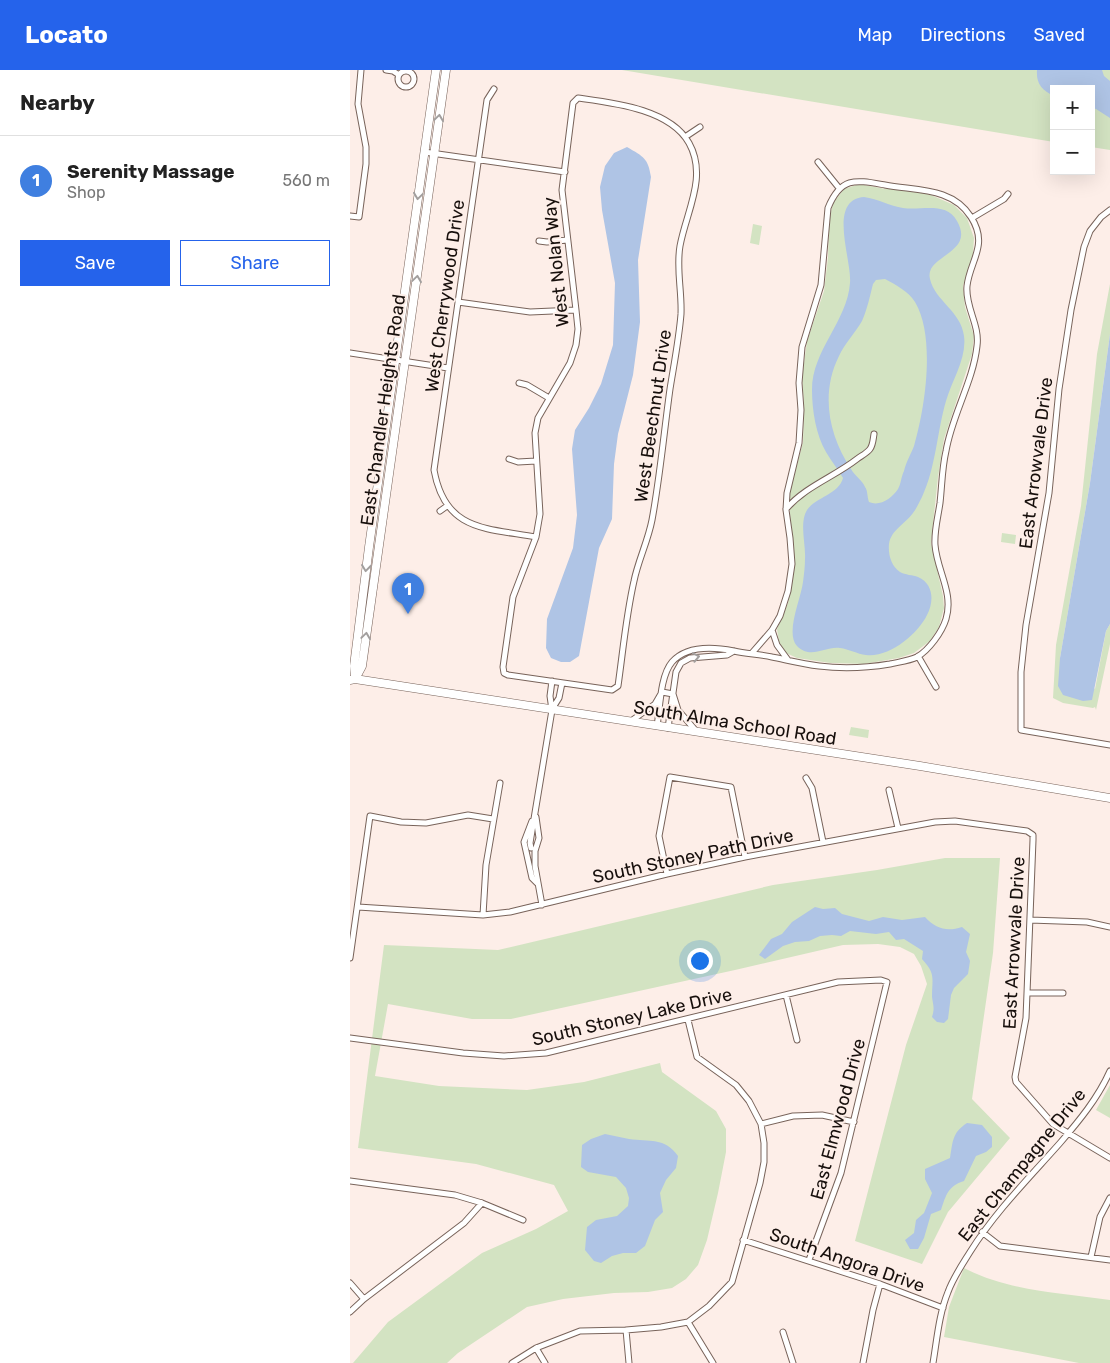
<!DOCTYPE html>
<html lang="en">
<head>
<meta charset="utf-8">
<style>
  :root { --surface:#fff; --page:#f2f2f2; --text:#222; --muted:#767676; --line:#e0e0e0; --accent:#2563eb }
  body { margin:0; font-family:Rubik,sans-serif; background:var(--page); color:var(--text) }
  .controls { position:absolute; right:15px; top:15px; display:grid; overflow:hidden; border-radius:0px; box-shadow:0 5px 20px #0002 }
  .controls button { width:45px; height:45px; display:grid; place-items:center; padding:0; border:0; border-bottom:1px solid var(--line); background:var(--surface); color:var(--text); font:25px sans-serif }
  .you { position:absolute; left:349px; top:890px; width:18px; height:18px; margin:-12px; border:4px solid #fff; border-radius:50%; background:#1a73e8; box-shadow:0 0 0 8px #1a73e833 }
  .badge { display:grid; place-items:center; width:32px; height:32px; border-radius:50%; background:var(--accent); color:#fff; font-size:16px; font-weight:700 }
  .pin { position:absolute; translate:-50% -41px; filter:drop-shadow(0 1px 2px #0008) }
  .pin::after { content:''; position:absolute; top:26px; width:18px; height:15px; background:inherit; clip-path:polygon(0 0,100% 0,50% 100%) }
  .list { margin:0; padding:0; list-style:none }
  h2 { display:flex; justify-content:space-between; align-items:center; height:65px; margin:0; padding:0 20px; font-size:21px }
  h2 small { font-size:16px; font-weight:400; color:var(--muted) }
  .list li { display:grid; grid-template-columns:32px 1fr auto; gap:15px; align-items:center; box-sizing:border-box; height:90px; padding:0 20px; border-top:1px solid var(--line) }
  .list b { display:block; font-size:19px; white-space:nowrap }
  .list p { margin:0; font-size:16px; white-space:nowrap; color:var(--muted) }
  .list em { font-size:16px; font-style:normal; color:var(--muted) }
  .actions { display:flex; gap:10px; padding:15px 20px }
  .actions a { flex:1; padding:11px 0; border:1px solid var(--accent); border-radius:0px; text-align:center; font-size:18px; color:var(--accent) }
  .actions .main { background:var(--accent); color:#fff }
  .map { position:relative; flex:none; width:760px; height:1293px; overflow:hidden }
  header { display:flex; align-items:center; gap:30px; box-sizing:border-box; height:70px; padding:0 25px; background:var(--accent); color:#fff }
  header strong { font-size:24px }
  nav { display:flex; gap:28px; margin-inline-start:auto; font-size:18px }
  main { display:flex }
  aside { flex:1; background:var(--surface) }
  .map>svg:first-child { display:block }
  .green { fill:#d3e3c2 }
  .water { fill:#afc4e5; fill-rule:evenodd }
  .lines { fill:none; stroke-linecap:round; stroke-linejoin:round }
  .minor-casing { stroke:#78635a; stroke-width:7 }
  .secondary-casing { stroke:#78635a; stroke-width:9 }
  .minor { stroke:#fff; stroke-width:5 }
  .secondary { stroke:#fff; stroke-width:8 }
  .oneway { stroke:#a29f9e }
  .labels { text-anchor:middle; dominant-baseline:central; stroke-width:4; stroke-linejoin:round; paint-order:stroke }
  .street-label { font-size:18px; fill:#170f0c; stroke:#fdeee8 }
</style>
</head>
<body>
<header>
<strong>Locato</strong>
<nav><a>Map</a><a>Directions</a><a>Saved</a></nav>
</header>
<main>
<aside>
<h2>Nearby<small></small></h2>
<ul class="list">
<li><span class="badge" style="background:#3f7fe0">1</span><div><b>Serenity Massage</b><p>Shop</p></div><em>560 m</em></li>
</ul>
<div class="actions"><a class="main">Save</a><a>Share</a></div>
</aside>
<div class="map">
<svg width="760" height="1293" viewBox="0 0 760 1293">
  <rect width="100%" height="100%" fill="#fdeee8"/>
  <path class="green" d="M272,0H760V80L741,77V19H704V72Z
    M509,114L536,119H558L581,125L604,135L617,148L624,168L623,185L613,216L615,237L624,266L622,284L594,369L588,407L581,473L593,526L594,538L589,557L580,571L564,583L549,588L514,594L480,593L447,588L436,583L429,572L427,559L438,533L444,500L440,443V422L453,372L454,334L452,308L457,271L474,221L478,187L479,151L483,133L494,119Z
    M403,154L412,156L409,175L400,173Z
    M760,214V264L740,413L710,588L745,619L756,561L760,554V574L746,640L745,637L743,638L713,633L703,628L706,575L731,436L747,284Z
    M652,463L666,465L665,474L651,472Z
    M501,657L519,660L518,668L499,665Z
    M595,788H650L643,883L622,1029L660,1068L598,1142L572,1194L505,1171L556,975L577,914L571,896L564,884L550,877L528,874L493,875L385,900L161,949H122L38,934L25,1006L89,1016L177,1020L234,1012L310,993L312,1002L366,1041L376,1059V1082L368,1123L357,1170L348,1195L336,1209L322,1218L298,1222L264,1223L213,1229L177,1237L108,1283L97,1293H3L38,1252L132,1183L186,1159L218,1141L204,1115L126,1094L8,1078L34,875L148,880L423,815L527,800Z
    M760,1015V1048L746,1040Z
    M614,1198C658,1221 712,1223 760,1230V1293H729L594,1267L599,1237Z"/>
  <path class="water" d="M687,0H752L754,6L760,11V48L746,39L741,38V19H704V26C692,20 686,14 687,0Z
    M277,77C294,87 298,88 301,107L288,190L290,252L283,305L268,364L264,394L262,449L249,478L229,586L220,592H211L201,588L196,578L197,549L223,478L227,445L222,379L225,360L239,338L251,314L263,275L265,213L252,140L250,117L255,96L264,83Z
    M514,127C528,129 540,136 553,138C571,141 596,131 607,151C626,184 574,185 580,209C585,231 611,241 614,266C617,288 602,310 596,331C587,362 586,397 572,427C569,432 567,438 563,443C555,454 541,460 539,474C538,484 541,496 550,502C555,505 563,505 568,507C584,514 584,532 577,545C568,564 539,588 516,585C507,584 499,579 490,578C475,576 461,590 447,576C435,563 451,529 453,512C454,504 455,496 455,489C456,474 449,453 457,440C466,427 489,424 493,408C488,399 481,391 476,382C466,365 462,340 462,320C462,280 497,252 500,213C502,189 477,130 514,127ZM535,209C546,215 558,221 565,232C586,267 575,339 564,376C561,384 556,392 554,401C551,407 551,414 548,419C542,428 530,437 519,432C517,427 518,421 515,417C513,411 504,405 501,399C479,366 470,324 489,286C495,273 505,263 512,251C517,240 520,226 523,214L526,210Z
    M760,264V554L756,561L742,630L733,631L713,625L708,616L710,588L740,413Z
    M465,837L473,839L485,838L492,844L519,851L533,847L552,850L575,847C586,859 597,862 612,857L620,864L616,882L620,891L618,904L604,918L601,925L598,949L594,953L587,952L582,947C585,938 583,935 582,927C582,908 586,904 572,889L573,881L554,869L546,870L539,862L526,864L500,861L491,866L482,865L470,866L459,871L445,872L433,876L415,889L409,885L421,869L432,864L442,852Z
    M617,1053L632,1055L642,1067V1077L636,1082L626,1086L614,1111C598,1116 596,1125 591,1140L581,1144L574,1168L568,1179H560L555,1170L564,1163L566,1150L574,1143L582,1123L575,1109V1099L600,1088C603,1071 602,1063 617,1053Z
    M255,1064C263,1066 271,1067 279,1069C299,1072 315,1067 328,1086L326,1098L316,1110L310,1123L313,1142L305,1150L295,1176L286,1183H273L262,1186L251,1193L244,1191L235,1180L237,1157L246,1150L267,1146L278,1136L279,1128L276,1118L266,1107L238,1102L231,1097L232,1075L241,1069Z"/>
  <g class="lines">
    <defs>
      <path id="minor" d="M36,0L43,1L49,5
        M48 9a8 8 0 1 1 16 0a8 8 0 1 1-16 0Z
        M144,19L137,30L84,400C95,461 135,458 186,467
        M228,28C264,33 320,39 339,73C358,107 336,142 330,176C326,198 332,221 331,244C329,269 324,294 320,319C314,362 310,407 302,450C298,471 288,491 284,511C276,546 273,581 268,616L262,620L158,605L154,603L153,597L163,527L186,467L190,444L185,363L188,348L220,293L226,275L228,259L226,240L212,120L223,33Z
        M335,67L350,57
        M74,82L215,102
        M468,92L489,118
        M760,140L751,147L740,161L734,177L721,240L709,319L699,423L676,555L671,602V660L760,675
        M0,146L9,147L16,94V77L8,34L11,0
        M622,148L654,129L658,124
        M189,171L197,172L217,170
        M108,232L180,242L226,240
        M0,283L98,298
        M169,313L177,315L199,328
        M159,389L168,392L186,391
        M436,439C456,416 484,407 507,389C511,386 517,383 520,379C523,375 523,370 524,364
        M90,441L97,436
        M422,560L427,575L438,590
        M568,586L586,617
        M202,639L209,628L212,613
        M281,651L305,634L312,622L323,624L328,640L346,661
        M307,656C310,639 310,606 322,592C337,575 364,577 384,581C396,584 409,584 422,587C437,590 453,594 469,596C492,599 516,598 540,594C548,592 559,591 567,587C579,580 592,562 596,549C604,523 587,501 585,475C584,461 588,447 590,433C592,415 592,398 596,381C602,345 623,312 627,276C630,255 615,237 617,216C620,190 639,175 621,147C602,117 566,121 535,115C506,110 491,106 478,138L471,215L452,277L449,313L451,340L449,373L437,423L436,440L440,468L442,494L438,521L430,546L422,560L402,583
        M318,658L326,602L331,593L340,588L377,585L384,581
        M456,708L462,718L473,772
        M539,720L548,758
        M186,747L189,768L185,781V796L192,835
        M182,751L174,772L182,808L187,813
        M181,778L180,773L202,640L200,626L202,611
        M317,804L309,766L320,707L381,717L395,787
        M8,837L133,845L160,842L317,804L395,787L585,752L605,751L677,761L683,765V770L677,923L676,948L665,1007L666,1012L703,1054L760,1088
        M133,845L136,795L150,713
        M680,850L737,852L760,857
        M0,888L20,746L51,752L76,753L118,745L143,749
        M677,923H713
        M436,925L447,970
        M0,968L113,983L154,986L196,983L488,912L531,910L537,912L491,1103L459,1190
        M411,1054L443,1046L472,1045L504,1052
        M0,1111L105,1125L132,1133L173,1150
        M632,1162L650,1176L760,1190
        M393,1170L530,1214L593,1238
        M741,1187L750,1147L760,1128
        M0,1213L14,1229
        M0,1242L14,1229L114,1153L132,1133
        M338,1252L363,1293
        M276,1260L279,1293
        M433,1262L443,1293
        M186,1278L195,1293
        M162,1293L186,1278L230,1261L276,1260L311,1257L338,1252L359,1236L382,1212L410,1113L414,1092V1073L411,1054L399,1031L386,1015L347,987L338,950
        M513,1293L523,1240L530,1214
        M583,1293C587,1269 589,1244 598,1222C603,1208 612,1195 620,1182C645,1142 679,1108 710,1073C729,1051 748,1028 760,1001"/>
      <path id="secondary" d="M5,609L12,596L96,0
        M5,609L4,596L19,477L86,0
        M0,610L5,609L570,696L760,728"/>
    </defs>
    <use href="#minor" class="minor-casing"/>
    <use href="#secondary" class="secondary-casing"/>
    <use href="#minor" class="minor"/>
    <use href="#secondary" class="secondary"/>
  </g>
  <defs><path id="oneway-chevron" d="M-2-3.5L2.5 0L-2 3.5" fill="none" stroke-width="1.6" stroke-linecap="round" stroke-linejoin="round" transform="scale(1.25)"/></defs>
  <g class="oneway">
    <use href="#oneway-chevron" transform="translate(89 48) rotate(-82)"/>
    <use href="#oneway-chevron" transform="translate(68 126) rotate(98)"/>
    <use href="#oneway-chevron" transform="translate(67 209) rotate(-82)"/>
    <use href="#oneway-chevron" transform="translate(16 498) rotate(97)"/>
    <use href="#oneway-chevron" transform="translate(16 566) rotate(-82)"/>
    <use href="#oneway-chevron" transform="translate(346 587) rotate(-11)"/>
  </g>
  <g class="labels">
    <g class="street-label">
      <text transform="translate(206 192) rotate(-96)">West Nolan Way</text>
      <text transform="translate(95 226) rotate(-82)">West Cherrywood Drive</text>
      <text transform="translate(33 340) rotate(-82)">East Chandler Heights Road</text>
      <text transform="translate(303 346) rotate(-82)">West Beechnut Drive</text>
      <text transform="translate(686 393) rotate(-83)">East Arrowvale Drive</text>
      <text transform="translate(385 653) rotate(9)">South Alma School Road</text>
      <text transform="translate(343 786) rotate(-12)">South Stoney Path Drive</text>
      <text transform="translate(664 873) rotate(-87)">East Arrowvale Drive</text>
      <text transform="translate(282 947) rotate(-13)">South Stoney Lake Drive</text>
      <text transform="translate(488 1049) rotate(-75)">East Elmwood Drive</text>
      <text transform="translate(672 1095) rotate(-51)">East Champagne Drive</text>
      <text transform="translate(497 1190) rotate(19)">South Angora Drive</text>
    </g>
  </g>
</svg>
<div class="controls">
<button>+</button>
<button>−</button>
</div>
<div class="you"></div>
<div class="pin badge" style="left:58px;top:544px;background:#3f7fe0">1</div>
</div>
</main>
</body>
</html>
